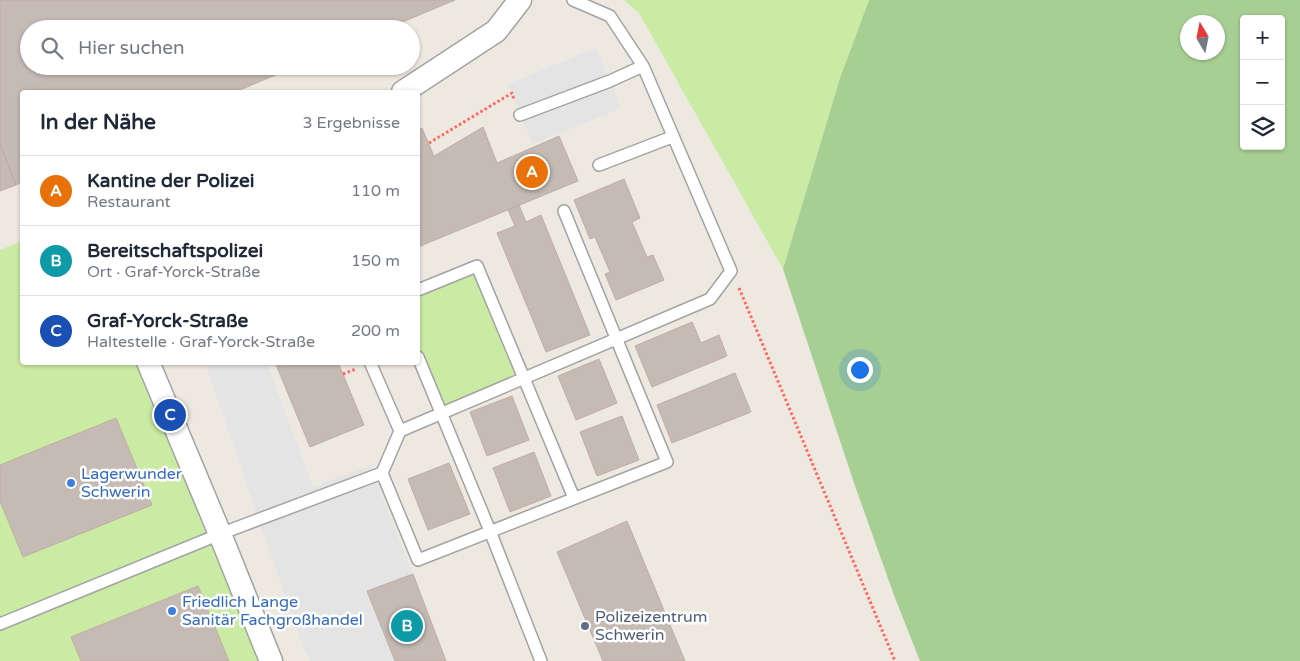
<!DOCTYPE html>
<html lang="de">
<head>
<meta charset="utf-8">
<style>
  :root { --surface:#fff; --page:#f6f6f7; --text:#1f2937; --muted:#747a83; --line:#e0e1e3; --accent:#2563eb }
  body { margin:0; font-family:"Varela Round",sans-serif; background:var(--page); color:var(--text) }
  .controls { position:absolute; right:15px; top:15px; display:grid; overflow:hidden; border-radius:5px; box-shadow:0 1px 4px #0004 }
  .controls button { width:45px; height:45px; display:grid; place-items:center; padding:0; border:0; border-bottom:1px solid var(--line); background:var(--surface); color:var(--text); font:25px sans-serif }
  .compass { position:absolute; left:1180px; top:15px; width:45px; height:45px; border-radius:50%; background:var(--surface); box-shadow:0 1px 4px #0004; rotate:350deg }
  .you { position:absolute; left:859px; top:369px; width:18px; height:18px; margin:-12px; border:4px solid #fff; border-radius:50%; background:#1a73e8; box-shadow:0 0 0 8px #1a73e833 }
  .badge { display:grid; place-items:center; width:32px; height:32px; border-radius:50%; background:var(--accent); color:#fff; font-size:16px; font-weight:700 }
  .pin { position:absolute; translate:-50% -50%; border:2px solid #fff; box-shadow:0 1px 5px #0006 }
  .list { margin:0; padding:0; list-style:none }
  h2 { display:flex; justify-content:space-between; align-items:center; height:65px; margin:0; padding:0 20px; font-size:21px }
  h2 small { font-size:16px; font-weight:400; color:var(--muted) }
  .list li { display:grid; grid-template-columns:32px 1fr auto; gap:15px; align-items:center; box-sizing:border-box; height:70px; padding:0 20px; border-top:1px solid var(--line) }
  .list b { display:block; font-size:19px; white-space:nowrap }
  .list p { margin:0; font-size:16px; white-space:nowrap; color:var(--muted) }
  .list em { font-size:16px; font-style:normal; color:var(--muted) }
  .icon { flex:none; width:28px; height:28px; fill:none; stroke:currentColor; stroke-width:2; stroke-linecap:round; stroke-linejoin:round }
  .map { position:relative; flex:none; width:1300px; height:661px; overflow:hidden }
  .search { position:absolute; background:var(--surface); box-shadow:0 1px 4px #0004; left:20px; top:20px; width:400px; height:55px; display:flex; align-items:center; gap:12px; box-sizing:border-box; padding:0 18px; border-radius:28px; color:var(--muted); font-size:19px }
  .panel { position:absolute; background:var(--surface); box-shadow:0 1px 4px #0004; left:20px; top:90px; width:400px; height:275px; border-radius:5px }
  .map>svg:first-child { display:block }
  .grass { fill:#caeba3 }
  .forest { fill:#a8cf93; fill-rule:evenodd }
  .parking { fill:#e4e4e4 }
  .building { fill:#c5bab4; stroke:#c0aea2 }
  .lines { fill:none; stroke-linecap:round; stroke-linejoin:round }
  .lane-casing { stroke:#a3a3a3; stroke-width:14 }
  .street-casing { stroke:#a3a3a3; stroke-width:25 }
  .path { stroke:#ff6860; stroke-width:3; stroke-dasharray:2.5 2.5; stroke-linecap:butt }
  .lane { stroke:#fff; stroke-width:11 }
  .street { stroke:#fff; stroke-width:22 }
  .shop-dot { fill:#3f7fe0; stroke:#fff; stroke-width:2 }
  .service-dot { fill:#5c6f8a; stroke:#fff; stroke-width:2 }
  .labels { text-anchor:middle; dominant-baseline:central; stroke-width:5; stroke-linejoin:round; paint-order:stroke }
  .shop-label { font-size:16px; fill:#366cbe; stroke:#fff; text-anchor:start }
  .service-label { font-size:16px; fill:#4e5e75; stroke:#fff; text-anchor:start }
</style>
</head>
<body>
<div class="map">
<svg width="1300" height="661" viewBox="0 0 1300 661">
  <rect width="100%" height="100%" fill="#eee9e0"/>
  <path class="grass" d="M624,0H869L840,78L783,269L639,13Z
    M22,241V362L148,363L271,661H0V250Z
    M477,266L525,379L441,413L418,357V290Z"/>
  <path class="forest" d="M869,0H1300V661H920L895,598L855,486L783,269L840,78ZM1244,19H1281V146H1244ZM1188,22H1218V52H1188Z"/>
  <path class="parking" d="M596,48L621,108L533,144L508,84Z
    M205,363H267L313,487L370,466L413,574L367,591L394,661H310L302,645Z"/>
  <path class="building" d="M0,0H455L386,29H29V66H297L235,92H22V182L16,185L0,144Z
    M483,127L497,163L559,136L578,181L418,247V130L422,128L434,156Z
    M0,144L16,185L0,191Z
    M624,179L640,218L632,222L647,257L653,255L664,280L616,300L605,274L610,272L595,237L590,239L574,200Z
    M519,205L526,222L541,215L590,335L546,352L497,233L515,226L508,210Z
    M692,322L701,343L719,335L727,356L652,387L635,346Z
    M599,359L617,403L576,420L558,376Z
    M275,362H338L364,425L310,447Z
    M735,373L751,412L672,443L657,405Z
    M512,396L529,440L487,456L470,412Z
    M622,416L639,460L597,476L580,432Z
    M116,418L152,505L23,557L0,501V465Z
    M534,452L551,496L510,512L493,468Z
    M449,463L470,514L428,530L408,479Z
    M627,521L685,661H603L557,552Z
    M413,574L446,661H395L367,591Z
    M198,586L229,661H81L71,637Z"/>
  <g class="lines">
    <defs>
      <path id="lane" d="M520,115L610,81L643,66
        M599,165L672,137
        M418,290L477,266L574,498
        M418,357L490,531L541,661
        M370,362L400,431
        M382,473L418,560L667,462L564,211
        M0,624L220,534L382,473L400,431L710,299L731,271L643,66L610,16L573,0"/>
      <path id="street" d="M403,92L496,31L520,0
        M148,362L220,534L271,661"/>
    </defs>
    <use href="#lane" class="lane-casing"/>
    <use href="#street" class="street-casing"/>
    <path class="path" d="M429,143L512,93L514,100
      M739,288L895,661
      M343,374L356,369"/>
    <use href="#lane" class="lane"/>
    <use href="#street" class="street"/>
  </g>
  <g class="shop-dot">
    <circle cx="71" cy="483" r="5"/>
    <circle cx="172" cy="611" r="5"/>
  </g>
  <circle class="service-dot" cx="585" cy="626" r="5"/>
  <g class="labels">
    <g class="shop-label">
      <text x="81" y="474">Lagerwunder<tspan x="81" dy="18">Schwerin</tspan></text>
      <text x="182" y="602">Friedlich Lange<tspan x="182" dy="18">Sanitär Fachgroßhandel</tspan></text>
    </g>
    <g class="service-label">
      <text x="595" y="617">Polizeizentrum<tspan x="595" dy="18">Schwerin</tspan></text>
    </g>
  </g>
</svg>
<div class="controls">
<button>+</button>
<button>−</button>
<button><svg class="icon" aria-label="layers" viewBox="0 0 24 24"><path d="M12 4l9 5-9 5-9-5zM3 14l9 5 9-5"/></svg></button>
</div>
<svg class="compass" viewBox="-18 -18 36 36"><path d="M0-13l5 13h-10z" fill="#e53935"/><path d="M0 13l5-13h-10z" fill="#747a83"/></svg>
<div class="you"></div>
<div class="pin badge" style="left:532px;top:172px;background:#e8710a">A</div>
<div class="pin badge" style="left:407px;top:626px;background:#0f9aa8">B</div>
<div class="pin badge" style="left:170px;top:415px;background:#1a4fb4">C</div>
<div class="search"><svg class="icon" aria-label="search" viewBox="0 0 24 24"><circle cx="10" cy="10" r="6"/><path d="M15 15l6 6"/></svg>Hier suchen</div>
<section class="panel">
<h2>In der Nähe<small>3 Ergebnisse</small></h2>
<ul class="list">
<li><span class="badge" style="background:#e8710a">A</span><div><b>Kantine der Polizei</b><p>Restaurant</p></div><em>110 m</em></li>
<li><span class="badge" style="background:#0f9aa8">B</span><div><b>Bereitschaftspolizei</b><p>Ort · Graf-Yorck-Straße</p></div><em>150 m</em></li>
<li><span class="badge" style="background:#1a4fb4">C</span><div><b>Graf-Yorck-Straße</b><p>Haltestelle · Graf-Yorck-Straße</p></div><em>200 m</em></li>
</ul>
</section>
</div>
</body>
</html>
